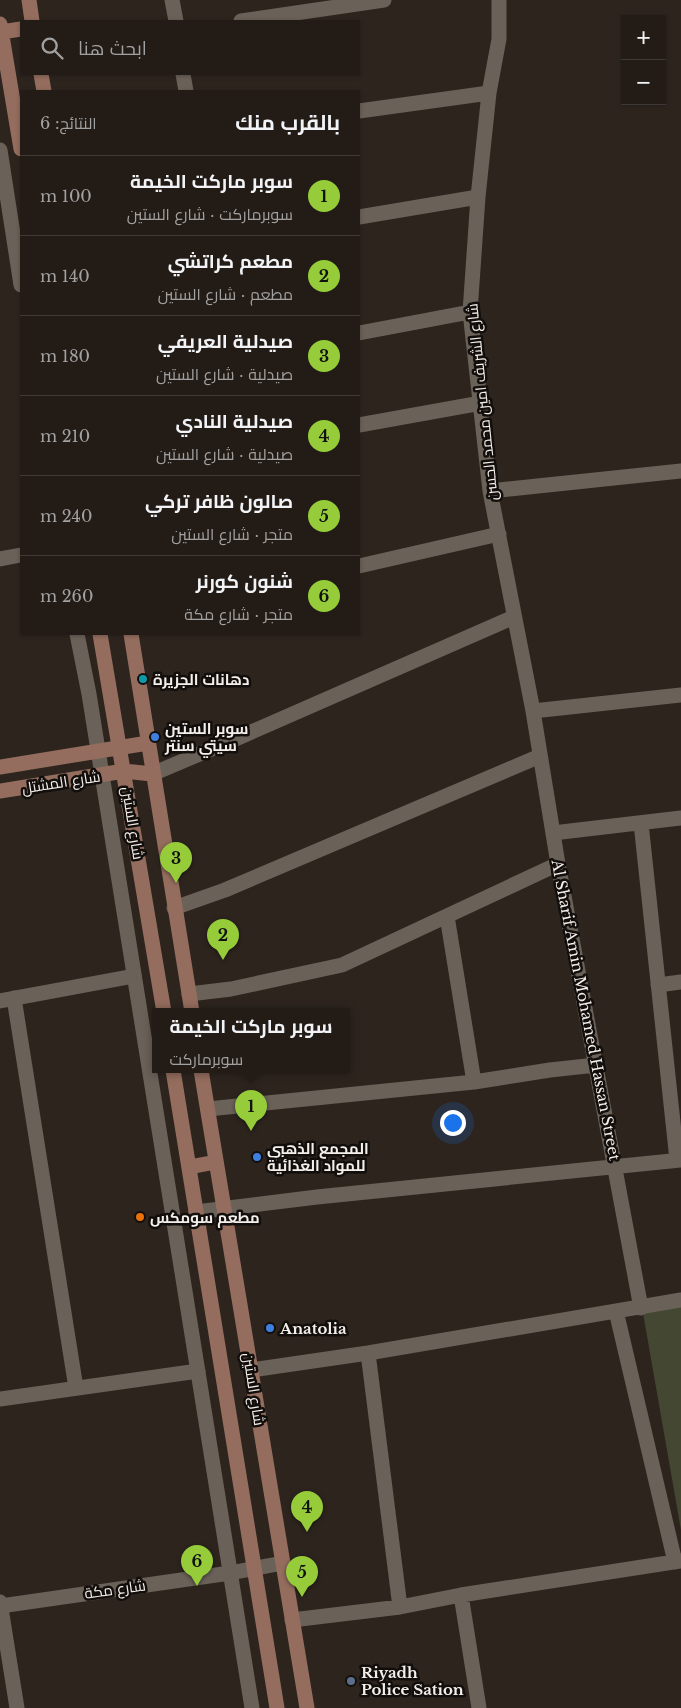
<!DOCTYPE html>
<html lang="ar">
<head>
<meta charset="utf-8">
<style>
  :root { --surface:#221b16; --page:#2a241f; --text:#f1f3f6; --muted:#a2a1a1; --line:#3f3935; --accent:#96cc3a }
  body { margin:0; font-family:"Libre Baskerville",Cairo,serif; background:var(--page); color:var(--text); direction:rtl }
  .controls { position:absolute; right:15px; top:15px; display:grid; overflow:hidden; border-radius:0px; box-shadow:0 1px 4px #0004 }
  .controls button { width:45px; height:45px; display:grid; place-items:center; padding:0; border:0; border-bottom:1px solid var(--line); background:var(--surface); color:var(--text); font:25px sans-serif }
  .you { position:absolute; left:452px; top:1122px; width:18px; height:18px; margin:-12px; border:4px solid #fff; border-radius:50%; background:#1a73e8; box-shadow:0 0 0 8px #1a73e833 }
  .badge { display:grid; place-items:center; width:32px; height:32px; border-radius:50%; background:var(--accent); color:#111; font-size:16px; font-weight:700 }
  .pin { position:absolute; translate:-50% -41px; filter:drop-shadow(0 1px 2px #0008) }
  .pin::after { content:''; position:absolute; top:26px; width:18px; height:15px; background:inherit; clip-path:polygon(0 0,100% 0,50% 100%) }
  .popup { position:absolute; left:152px; top:1008px; width:198px; height:65px; box-sizing:border-box; display:grid; place-content:center; border-radius:0px; background:var(--surface); filter:drop-shadow(0 1px 4px #0005); font-size:16px; white-space:nowrap; color:var(--muted) }
  .popup b { font-size:19px; color:var(--text) }
  .popup::after { content:''; position:absolute; left:50%; top:100%; margin-left:-10px; border:10px solid transparent; border-top-color:var(--surface) }
  .list { margin:0; padding:0; list-style:none }
  h2 { display:flex; justify-content:space-between; align-items:center; height:65px; margin:0; padding:0 20px; font-size:21px }
  h2 small { font-size:16px; font-weight:400; color:var(--muted) }
  .list li { display:grid; grid-template-columns:32px 1fr auto; gap:15px; align-items:center; box-sizing:border-box; height:80px; padding:0 20px; border-top:1px solid var(--line) }
  .list b { display:block; font-size:19px; white-space:nowrap }
  .list p { margin:0; font-size:16px; white-space:nowrap; color:var(--muted) }
  .list em { font-size:16px; font-style:normal; color:var(--muted) }
  .icon { flex:none; width:28px; height:28px; fill:none; stroke:currentColor; stroke-width:2; stroke-linecap:round; stroke-linejoin:round }
  .map { position:relative; flex:none; width:681px; height:1708px; overflow:hidden; direction:ltr }
  .search { position:absolute; background:var(--surface); box-shadow:0 1px 4px #0004; left:20px; top:20px; width:340px; height:55px; display:flex; align-items:center; gap:12px; box-sizing:border-box; padding:0 18px; border-radius:0px; color:var(--muted); font-size:19px }
  .panel { position:absolute; background:var(--surface); box-shadow:0 1px 4px #0004; left:20px; top:90px; width:340px; height:545px; border-radius:0px; direction:rtl }
  .map>svg:first-child { display:block }
  .green { fill:#444832 }
  .lines { fill:none; stroke-linecap:round; stroke-linejoin:round }
  .minor { stroke:#6a6159; stroke-width:15 }
  .tertiary { stroke:#6a6159; stroke-width:15 }
  .secondary { stroke:#946d5e; stroke-width:15 }
  .culture-dot { fill:#0f9aa8; stroke:#120e0c; stroke-width:2 }
  .shop-dot { fill:#3f7fe0; stroke:#120e0c; stroke-width:2 }
  .food-dot { fill:#e8710a; stroke:#120e0c; stroke-width:2 }
  .service-dot { fill:#5c6f8a; stroke:#120e0c; stroke-width:2 }
  .labels { text-anchor:middle; dominant-baseline:central; stroke-width:5; stroke-linejoin:round; paint-order:stroke }
  .street-label { font-size:15px; fill:#f5efeb; stroke:#120e0c }
  .poi-label { font-size:15px; font-weight:bold; fill:#f5efeb; stroke:#120e0c; text-anchor:start }
</style>
</head>
<body>
<div class="map">
<svg width="681" height="1708" viewBox="0 0 681 1708">
  <rect width="100%" height="100%" fill="#2d241e"/>
  <path class="green" d="M681,1307V1530L643,1313Z"/>
  <g class="lines">
    <path class="minor" d="M172,0L176,21
      M499,0V39L489,93L478,197L470,312L490,491L533,711L558,864L641,1308
      M241,21L384,0
      M183,74L186,91
      M359,111L489,93
      M359,217L478,197
      M359,333L470,312
      M359,425L481,403
      M490,491L681,471
      M0,559L21,555
      M359,566L499,534
      M533,711L681,695
      M152,774L240,737L514,617
      M641,823L677,1160
      M553,833L681,818
      M174,908L225,890L540,756
      M447,916L474,1082
      M658,985L681,982
      M189,994L231,989L342,965L558,864
      M14,998L76,1388
      M0,1001L134,976
      M208,1109L474,1082L550,1070L596,1065
      M196,1212L317,1197L681,1160
      M616,1311L675,1562
      M368,1353L400,1607
      M251,1370L368,1353L681,1300
      M0,1399L198,1371
      M461,1595L479,1708
      M0,1602L17,1708
      M292,1620L400,1607L461,1595L681,1561"/>
    <path class="tertiary" d="M0,150L21,285
      M77,634L89,694L252,1708
      M0,1606L230,1573L283,1563"/>
    <path class="secondary" d="M29,0L32,21
      M0,24L21,149
      M1,32L21,29
      M41,74L44,91
      M100,634L164,1012
      M131,634L192,1012
      M0,767L148,743
      M0,791L124,771L152,774
      M173,1070L277,1708
      M201,1070L307,1708
      M189,1167L216,1162"/>
  </g>
  <circle class="culture-dot" cx="143" cy="679" r="5"/>
  <g class="shop-dot">
    <circle cx="155" cy="737" r="5"/>
    <circle cx="257" cy="1157" r="5"/>
    <circle cx="270" cy="1328" r="5"/>
  </g>
  <circle class="food-dot" cx="140" cy="1217" r="5"/>
  <circle class="service-dot" cx="351" cy="1681" r="5"/>
  <g class="labels">
    <g class="street-label">
      <text transform="translate(482 402) rotate(-96)">شارع الشريف امين محمد الحسن</text>
      <text transform="translate(61 782) rotate(-9)">شارع المشتل</text>
      <text transform="translate(133 823) rotate(81)">شارع الستين</text>
      <text transform="translate(586 1010) rotate(79)">Al Sharif Amin Mohamed Hassan Street</text>
      <text transform="translate(254 1389) rotate(81)">شارع الستين</text>
      <text transform="translate(115 1589) rotate(-8)">شارع مكة</text>
    </g>
    <g class="poi-label">
      <text x="153" y="679">دهانات الجزيرة</text>
      <text x="165" y="728">سوبر الستين<tspan x="165" dy="17">سيتي سنتر</tspan></text>
      <text x="267" y="1148">المجمع الذهبي<tspan x="267" dy="17">للمواد الغذائية</tspan></text>
      <text x="150" y="1217">مطعم سومكس</text>
      <text x="280" y="1328">Anatolia</text>
      <text x="361" y="1672">Riyadh<tspan x="361" dy="17">Police Sation</tspan></text>
    </g>
  </g>
</svg>
<div class="controls">
<button>+</button>
<button>−</button>
</div>
<div class="you"></div>
<div class="pin badge" style="left:251px;top:1131px">1</div>
<div class="popup"><b>سوبر ماركت الخيمة</b>سوبرماركت</div>
<div class="pin badge" style="left:223px;top:960px">2</div>
<div class="pin badge" style="left:176px;top:883px">3</div>
<div class="pin badge" style="left:307px;top:1532px">4</div>
<div class="pin badge" style="left:302px;top:1597px">5</div>
<div class="pin badge" style="left:197px;top:1586px">6</div>
<div class="search"><svg class="icon" aria-label="search" viewBox="0 0 24 24"><circle cx="10" cy="10" r="6"/><path d="M15 15l6 6"/></svg>ابحث هنا</div>
<section class="panel">
<h2>بالقرب منك<small>النتائج: 6</small></h2>
<ul class="list">
<li><span class="badge">1</span><div><b>سوبر ماركت الخيمة</b><p>سوبرماركت · شارع الستين</p></div><em>100 m</em></li>
<li><span class="badge">2</span><div><b>مطعم كراتشي</b><p>مطعم · شارع الستين</p></div><em>140 m</em></li>
<li><span class="badge">3</span><div><b>صيدلية العريفي</b><p>صيدلية · شارع الستين</p></div><em>180 m</em></li>
<li><span class="badge">4</span><div><b>صيدلية النادي</b><p>صيدلية · شارع الستين</p></div><em>210 m</em></li>
<li><span class="badge">5</span><div><b>صالون ظافر تركي</b><p>متجر · شارع الستين</p></div><em>240 m</em></li>
<li><span class="badge">6</span><div><b>شنون كورنر</b><p>متجر · شارع مكة</p></div><em>260 m</em></li>
</ul>
</section>
</div>
</body>
</html>
